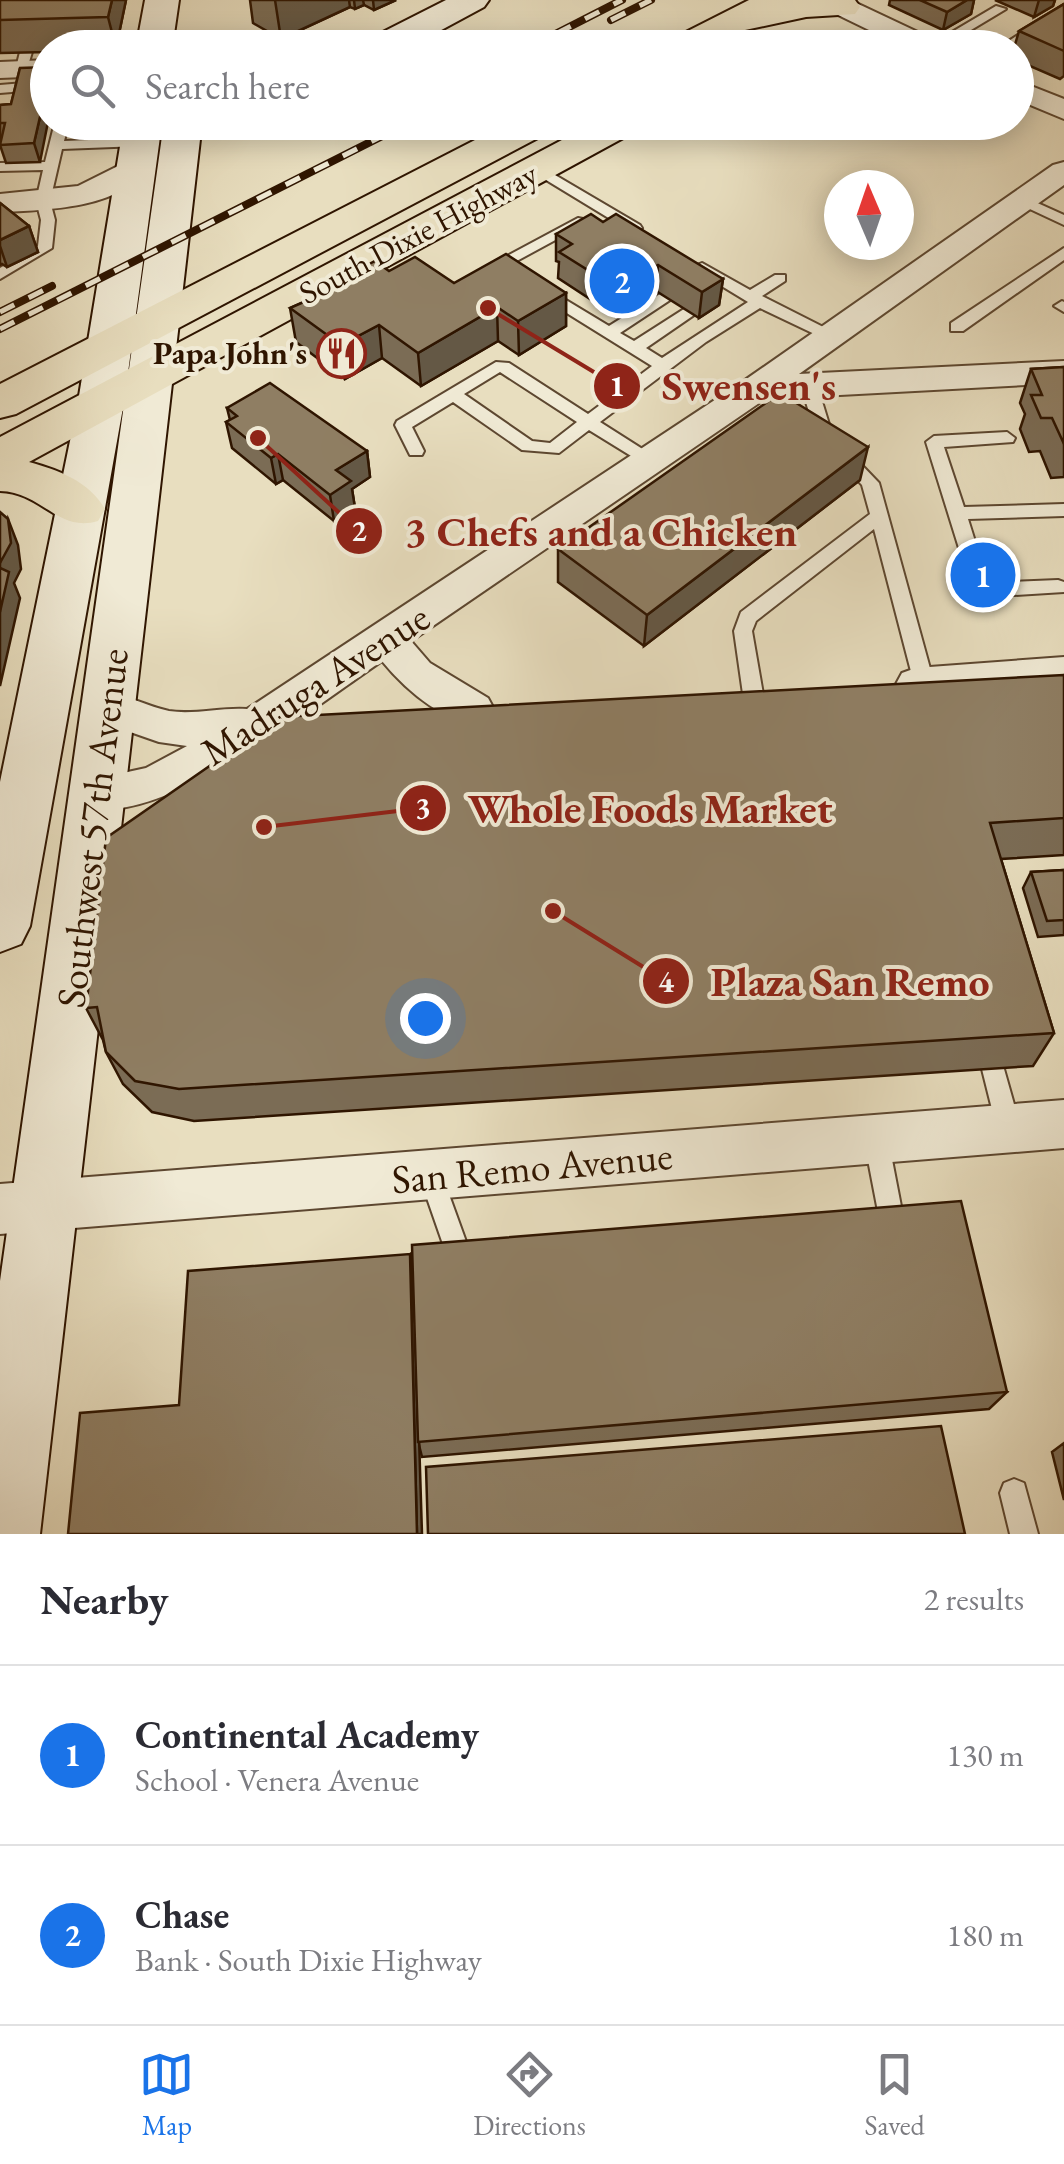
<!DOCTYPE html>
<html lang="en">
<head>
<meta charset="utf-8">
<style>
  :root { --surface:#fff; --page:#f2f2f3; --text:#2b2b33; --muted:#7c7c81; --line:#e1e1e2; --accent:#1a73e8 }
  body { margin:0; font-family:"EB Garamond",serif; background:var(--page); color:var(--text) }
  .compass { position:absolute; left:824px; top:170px; width:90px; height:90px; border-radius:50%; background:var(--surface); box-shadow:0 5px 25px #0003; rotate:358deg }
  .you { position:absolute; left:425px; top:1018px; width:35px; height:35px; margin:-25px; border:8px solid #fff; border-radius:50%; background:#1a73e8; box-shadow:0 0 0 15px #1a73e833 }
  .badge { display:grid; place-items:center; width:65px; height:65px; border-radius:50%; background:var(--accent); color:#fff; font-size:32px; font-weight:700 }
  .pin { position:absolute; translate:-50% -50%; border:5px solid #fff; box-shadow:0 2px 10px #0006 }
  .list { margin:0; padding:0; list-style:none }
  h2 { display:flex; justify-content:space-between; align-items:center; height:130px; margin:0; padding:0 40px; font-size:42px }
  h2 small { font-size:32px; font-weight:400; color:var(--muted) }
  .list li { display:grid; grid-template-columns:65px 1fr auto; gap:30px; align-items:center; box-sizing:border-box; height:180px; padding:0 40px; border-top:2px solid var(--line) }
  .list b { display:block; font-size:38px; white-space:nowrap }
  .list p { margin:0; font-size:32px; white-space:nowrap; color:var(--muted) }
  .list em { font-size:32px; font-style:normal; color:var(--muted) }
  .icon { flex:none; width:55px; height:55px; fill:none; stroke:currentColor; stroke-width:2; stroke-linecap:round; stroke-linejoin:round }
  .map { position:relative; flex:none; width:1064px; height:1534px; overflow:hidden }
  .search { position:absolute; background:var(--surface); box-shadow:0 5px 25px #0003; left:30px; right:30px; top:30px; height:110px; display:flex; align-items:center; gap:25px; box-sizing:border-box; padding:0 35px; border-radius:55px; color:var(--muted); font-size:38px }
  .sheet { height:490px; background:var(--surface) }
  nav { display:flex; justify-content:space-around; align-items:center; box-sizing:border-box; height:140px; border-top:2px solid var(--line); background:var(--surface); font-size:28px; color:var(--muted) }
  nav a { display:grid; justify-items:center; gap:5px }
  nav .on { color:var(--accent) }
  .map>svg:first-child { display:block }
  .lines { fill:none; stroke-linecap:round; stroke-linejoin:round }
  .lane-casing { stroke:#5d4730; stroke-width:4 }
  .street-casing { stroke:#5d4730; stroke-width:4 }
  .secondary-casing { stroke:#2f1500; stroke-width:4 }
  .highway-casing { stroke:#2f1500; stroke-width:4 }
  .lane { fill:#f0ead5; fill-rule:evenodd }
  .street { fill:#f0ead5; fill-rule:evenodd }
  .secondary { fill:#f0ead5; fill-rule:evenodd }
  .highway { fill:#e8debf; fill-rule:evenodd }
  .rail-casing { stroke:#2f1500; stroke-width:8 }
  .rail { stroke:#f0ead5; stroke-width:5; stroke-dasharray:16; stroke-linecap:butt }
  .wall { fill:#7b6c55; stroke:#2f1500; stroke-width:2.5 }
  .shaded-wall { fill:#645845; stroke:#2f1500; stroke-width:2.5 }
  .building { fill:#8f7e63; stroke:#2f1500; stroke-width:2.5 }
  .labels { text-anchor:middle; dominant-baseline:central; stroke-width:8; stroke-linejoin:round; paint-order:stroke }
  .far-street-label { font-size:32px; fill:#2f1500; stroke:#f0ead5 }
  .far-poi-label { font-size:32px; font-weight:bold; fill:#2f1500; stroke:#f0ead5; text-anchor:end }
  .street-label { font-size:40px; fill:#2f1500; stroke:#f0ead5 }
  .leader { fill:none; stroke:#8f2418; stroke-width:4 }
  .callout-dot { fill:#8f2418; stroke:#f0ead5; stroke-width:4 }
  .mark-label { font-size:30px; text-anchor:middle; font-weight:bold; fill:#fff }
  .callout-label { font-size:42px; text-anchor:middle; font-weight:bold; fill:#8f2418; stroke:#f0ead5; stroke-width:8; stroke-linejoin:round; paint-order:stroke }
</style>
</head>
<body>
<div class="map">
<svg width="1064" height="1534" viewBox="0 0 1064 1534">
  <rect width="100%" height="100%" fill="#e8debf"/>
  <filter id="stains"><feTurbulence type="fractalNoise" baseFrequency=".002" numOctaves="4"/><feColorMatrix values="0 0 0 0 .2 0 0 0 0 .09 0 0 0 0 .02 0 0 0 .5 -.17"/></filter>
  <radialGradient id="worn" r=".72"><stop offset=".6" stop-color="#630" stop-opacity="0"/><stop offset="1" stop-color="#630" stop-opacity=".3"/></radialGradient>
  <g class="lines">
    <defs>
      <path id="lane" d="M1064,5V15L1014,48H998Z
        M996,6L1006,9L941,48H925Z
        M26,48L32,52L27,69L15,72L20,52Z
        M48,81V89L0,93V85Z
        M55,122H69L64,141L140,138L147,142L140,146L62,149L50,201L55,220L52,248L0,279V268L38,246L41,220L36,201L43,170L0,171V163L45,162Z
        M538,165L640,225L642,228L635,232L630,231L533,172L531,169Z
        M1022,196L1064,215V225L1017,203V197Z
        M578,218L583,219V225L513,263L522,271L519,274H509L494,263Z
        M1064,248V260L963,331H951V323Z
        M702,263L750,290L775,275H785V281L762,296L839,335L831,340L825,339L760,308L706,342L600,422L655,457L657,461L649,467L589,430L559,453L522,450L453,402L412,427L424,451L422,455H410L395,425L397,421L496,362L509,363L588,414L652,366L541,297V291H551L609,326L660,294H670V300L620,333L634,341L684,309H694V315L646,348L662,358L748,302L697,271V265ZM500,372L577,422L550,443L532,441L464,394Z
        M1062,301L1064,302V312L1054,306Z
        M809,380L817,385L832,434L879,483L934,683L931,688L924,690L914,683L874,529L756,621L752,631L763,694L753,702L743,694L734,631L741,612L870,514L862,485L816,436L801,385Z
        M1007,432L1015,438L1013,442L944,447L964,507L1064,504V516L968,519L988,583L1058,580L1064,582V592L981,597L972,590L926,442L934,436Z
        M993,1058L1001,1061L1004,1069L1021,1129L1017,1137L1009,1140L1001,1137L997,1129L982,1069L985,1061Z
        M876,1128L884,1131L888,1139L905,1227L902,1236L893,1239L884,1236L881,1227L864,1139L868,1131Z
        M431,1163L439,1167L473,1261L470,1270L461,1273L452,1270L419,1175L423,1167Z
        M1014,1479L1024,1483L1038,1534H1010L1000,1493L1004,1483Z"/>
      <path id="street" d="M839,0L852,1L939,42L942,48H906L834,13L830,7Z
        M48,60V76L0,78V62Z
        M1016,80L1064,99V119L1016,99Z
        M136,157L147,160L151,166C120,209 47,210 0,212V194L78,186Z
        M1064,162V185L799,374L1064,361V383L765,399L411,641L430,663L488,698L494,709L488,720C451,732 404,688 382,661C318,704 158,832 82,806L75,794L82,782L146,768L187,746L159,742L93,719L87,708L93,697C119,688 143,706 169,711C195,715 221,707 247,709L745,380L1053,165Z
        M1064,657V689L916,700L902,695L896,684L902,673L916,668Z
        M1064,1100V1148L0,1234V1184Z"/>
      <path id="secondary" d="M145,0H179L172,48H136Z
        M446,0H489L484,7L408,48H363L367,40Z
        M124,122H162L124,402L30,926L21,944L0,952V782L78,402Z
        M164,122H202L40,1534H0V1281Z"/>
      <path id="highway" d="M749,0H855L860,7L855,14L806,17L745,30L711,48H666L670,40Z
        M510,122H558L553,130L16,414L0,418V384Z
        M596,122H643L638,130L29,462C58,470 89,481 105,509L98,521C58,533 42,492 0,491V437Z"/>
    </defs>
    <use href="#lane" class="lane-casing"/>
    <use href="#street" class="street-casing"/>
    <use href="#secondary" class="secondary-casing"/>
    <use href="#highway" class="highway-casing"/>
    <use href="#lane" class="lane"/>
    <use href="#street" class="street"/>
    <use href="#secondary" class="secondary"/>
    <use href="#highway" class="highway"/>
    <defs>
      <path id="rail" d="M611,20L651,0
        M528,48L622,0
        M0,312L52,286
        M0,329L410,122"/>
    </defs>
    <use href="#rail" class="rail-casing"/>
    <use href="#rail" class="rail"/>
  </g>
  <path class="wall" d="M0,0H126L116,48H48V52L0,53Z
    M250,0H396L374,10L364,5L355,9L350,7L281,39L253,23Z
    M890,0H974L971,14L943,30L889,5Z
    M995,0H1055L1053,6L1034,17Z
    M1064,4V76L1060,79L1016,60V48H1014L1019,31Z
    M20,68L40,162L6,163L0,145V105L11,104Z
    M0,203L29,226L38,252L7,267L2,264L0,265Z
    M603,222L723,279L719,305L699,318L656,291L616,316L558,278L559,262L556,261V234Z
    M389,271L454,283L566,293V326L519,355L498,341L421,386L382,358L345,379L296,342L290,308L342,285L341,279Z
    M1064,367V477L1051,478L1040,451L1029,452L1020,429L1025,414L1020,403L1031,369Z
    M227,408L367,451L370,477L352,489L355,508L334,521L283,480L276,484L232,448L226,422L230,420Z
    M860,480L644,646L558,582V549Z
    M1064,675V855L1001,859L1054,1033L1033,1066L194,1121L152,1112L123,1084L106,1052L103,1040L86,1008Z
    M1064,870V935L1038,937L1023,888L1031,872Z
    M410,1254L412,1266L1007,1392L989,1409L422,1457L419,1445L179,1405Z
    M1064,1443V1500L1052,1452Z"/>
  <path class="shaded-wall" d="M112,0H126L116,48L108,17Z
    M275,0H349L350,7L281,39Z
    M354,0H363L364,5L355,9Z
    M373,0H396L374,10Z
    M967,0H974L971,14L943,30L947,12Z
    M1039,0H1055L1053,6L1034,17Z
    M48,82V122L40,162L34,143Z
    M29,226L38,252L7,267L0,246V240Z
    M658,265L656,291L616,316L618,289Z
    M723,279L719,305L699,318L702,292Z
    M566,293V326L519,355L518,321Z
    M497,307L498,341L421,386L418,353Z
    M379,325L382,358L345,379L341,345Z
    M868,447L860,480L644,646L647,615Z
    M367,451L370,477L352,489L355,508L334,521L330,495L336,470Z
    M278,454L283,480L276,484L271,458Z
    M8,519L18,545L21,569L14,583L20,598L0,686V563Z
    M410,1254L414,1274L422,1534H417Z"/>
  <path class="building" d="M0,0H112L108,17L0,20Z
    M920,0H967L947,12Z
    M1064,4V51L1019,31Z
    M48,67V82L34,143L0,145L5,123H0V105L11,104L20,68Z
    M0,203L29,226L0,240Z
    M591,214L603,222L616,214L723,279L702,292L658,265L618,289L559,252L572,244L556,234Z
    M506,254L566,293L518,321L497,307L418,353L379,325L341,345L290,308L347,283L341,279L375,261L389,271L415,257L454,283Z
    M1064,367V444L1052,418H1041L1031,395H1042L1031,369Z
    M270,383L367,451L336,470L351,481L330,495L278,454L271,458L226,422L237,416L227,408Z
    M780,393L868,447L647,615L558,549Z
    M0,512L8,519L11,543L0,563Z
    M0,568L9,572L0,612Z
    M1064,675V818L990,823L1054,1033L179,1089L135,1081L106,1052L97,1007L86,1008L106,838L280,717Z
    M1064,870V920L1047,921L1031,872Z
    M961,1201L1007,1392L418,1442L412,1245Z
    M410,1254L417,1534H68L80,1413L179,1405L188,1271Z
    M941,1426L965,1534H428L426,1467Z"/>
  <defs>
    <symbol id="restaurant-ring" viewBox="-11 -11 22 22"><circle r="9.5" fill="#f0ead5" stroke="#8f2418" stroke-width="1.5"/><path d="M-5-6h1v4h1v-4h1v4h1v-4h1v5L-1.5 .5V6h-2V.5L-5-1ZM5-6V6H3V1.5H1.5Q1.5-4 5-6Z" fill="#8f2418"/></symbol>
  </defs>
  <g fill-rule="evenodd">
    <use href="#restaurant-ring" x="314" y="326" width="55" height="55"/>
  </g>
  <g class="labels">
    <g class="far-street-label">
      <text transform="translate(418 233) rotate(-28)">South Dixie Highway</text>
    </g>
    <g class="far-poi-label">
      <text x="307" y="353">Papa John's</text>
    </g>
    <g class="street-label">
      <text transform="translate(315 684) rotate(-33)">Madruga Avenue</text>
      <text transform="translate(92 828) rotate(-83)">Southwest 57th Avenue</text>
      <text transform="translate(532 1167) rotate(-5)">San Remo Avenue</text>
    </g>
  </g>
  <path class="leader" d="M488 308L617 386M258 438L359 531M264 827L423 808M553 911L666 981"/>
  <g class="callout-dot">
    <circle cx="488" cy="308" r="10"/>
    <circle cx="258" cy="438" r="10"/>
    <circle cx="264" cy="827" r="10"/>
    <circle cx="553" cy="911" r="10"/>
    <circle cx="617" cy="386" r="25"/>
    <circle cx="359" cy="531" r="25"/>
    <circle cx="423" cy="808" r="25"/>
    <circle cx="666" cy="981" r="25"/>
  </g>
  <g class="mark-label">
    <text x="617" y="396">1</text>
    <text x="359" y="541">2</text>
    <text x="423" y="818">3</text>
    <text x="666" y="992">4</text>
  </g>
  <g class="callout-label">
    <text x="749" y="400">Swensen's</text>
    <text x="601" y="546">3 Chefs and a Chicken</text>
    <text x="650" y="823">Whole Foods Market</text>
    <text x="850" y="996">Plaza San Remo</text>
  </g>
  <rect width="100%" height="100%" filter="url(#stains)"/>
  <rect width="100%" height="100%" fill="url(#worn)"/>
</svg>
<svg class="compass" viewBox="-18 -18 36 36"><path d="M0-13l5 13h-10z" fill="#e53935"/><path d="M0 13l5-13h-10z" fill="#7c7c81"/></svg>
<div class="you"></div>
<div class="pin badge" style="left:983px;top:575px">1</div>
<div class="pin badge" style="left:622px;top:281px">2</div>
<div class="search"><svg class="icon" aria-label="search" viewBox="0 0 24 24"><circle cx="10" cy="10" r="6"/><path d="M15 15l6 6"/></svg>Search here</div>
</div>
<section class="sheet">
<h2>Nearby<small>2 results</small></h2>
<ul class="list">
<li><span class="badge">1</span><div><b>Continental Academy</b><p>School · Venera Avenue</p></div><em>130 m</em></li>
<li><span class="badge">2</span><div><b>Chase</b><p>Bank · South Dixie Highway</p></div><em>180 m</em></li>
</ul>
</section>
<nav>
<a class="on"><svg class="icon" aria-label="map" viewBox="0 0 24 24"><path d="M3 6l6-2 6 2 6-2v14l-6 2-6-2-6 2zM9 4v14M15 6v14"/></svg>Map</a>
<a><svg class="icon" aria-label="directions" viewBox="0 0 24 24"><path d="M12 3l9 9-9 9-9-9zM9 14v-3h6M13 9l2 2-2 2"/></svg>Directions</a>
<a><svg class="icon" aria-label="saved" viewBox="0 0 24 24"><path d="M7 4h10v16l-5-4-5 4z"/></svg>Saved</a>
</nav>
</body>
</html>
